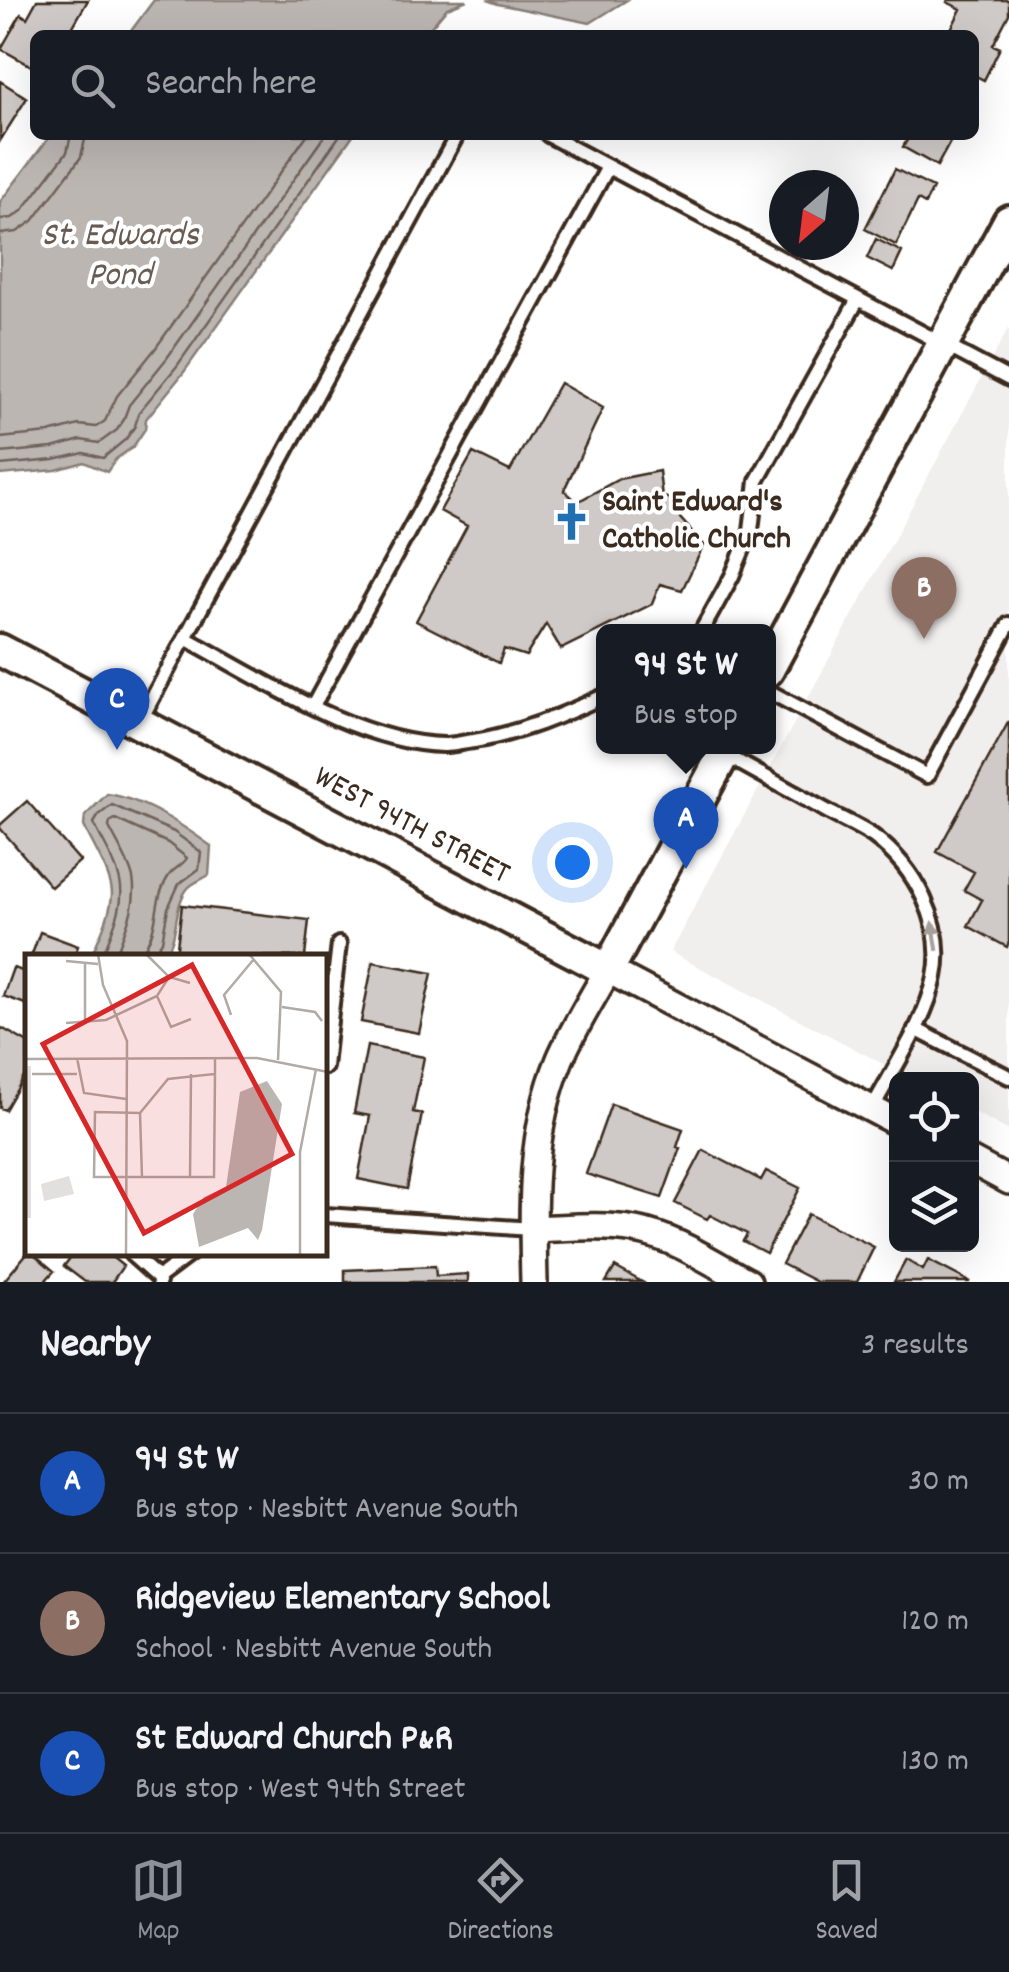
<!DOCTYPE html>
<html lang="en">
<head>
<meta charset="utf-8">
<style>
  :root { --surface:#171b24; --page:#242831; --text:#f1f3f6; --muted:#9ea1a6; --line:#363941; --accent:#8c9099 }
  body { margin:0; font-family:Dekko,sans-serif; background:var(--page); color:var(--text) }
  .controls { position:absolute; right:30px; bottom:30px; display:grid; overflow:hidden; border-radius:15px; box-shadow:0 10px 40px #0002 }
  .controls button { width:90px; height:90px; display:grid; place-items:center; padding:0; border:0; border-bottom:2px solid var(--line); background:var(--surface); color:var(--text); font:50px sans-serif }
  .compass { position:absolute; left:769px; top:170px; width:90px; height:90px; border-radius:50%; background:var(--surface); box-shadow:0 10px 40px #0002; rotate:208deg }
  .you { position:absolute; left:572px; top:862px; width:35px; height:35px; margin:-25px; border:8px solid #fff; border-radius:50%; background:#1a73e8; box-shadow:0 0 0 15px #1a73e833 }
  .badge { display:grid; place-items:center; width:65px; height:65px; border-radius:50%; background:var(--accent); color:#fff; font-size:32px; font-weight:700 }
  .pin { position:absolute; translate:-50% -82px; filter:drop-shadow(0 2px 5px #0008) }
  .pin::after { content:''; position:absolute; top:52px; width:35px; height:30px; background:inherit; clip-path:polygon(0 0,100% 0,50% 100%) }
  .popup { position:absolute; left:596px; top:624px; width:180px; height:130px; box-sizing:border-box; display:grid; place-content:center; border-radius:15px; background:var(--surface); filter:drop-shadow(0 2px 8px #0005); font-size:32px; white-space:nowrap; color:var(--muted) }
  .popup b { font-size:38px; color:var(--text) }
  .popup::after { content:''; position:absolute; left:50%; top:100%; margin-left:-20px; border:20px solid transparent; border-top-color:var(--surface) }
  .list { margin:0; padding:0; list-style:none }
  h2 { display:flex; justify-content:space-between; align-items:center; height:130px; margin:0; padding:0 40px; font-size:42px }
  h2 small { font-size:32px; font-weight:400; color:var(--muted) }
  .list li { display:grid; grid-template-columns:65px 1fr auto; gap:30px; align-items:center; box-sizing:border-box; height:140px; padding:0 40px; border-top:2px solid var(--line) }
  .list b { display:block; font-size:38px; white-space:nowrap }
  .list p { margin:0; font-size:32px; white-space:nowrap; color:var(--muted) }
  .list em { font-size:32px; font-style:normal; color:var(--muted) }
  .icon { flex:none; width:55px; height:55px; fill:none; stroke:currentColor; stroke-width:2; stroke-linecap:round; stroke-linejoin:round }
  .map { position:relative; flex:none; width:1009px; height:1282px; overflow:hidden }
  .search { position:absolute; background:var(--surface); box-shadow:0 10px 40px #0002; left:30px; right:30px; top:30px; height:110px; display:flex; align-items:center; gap:25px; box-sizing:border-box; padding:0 35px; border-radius:15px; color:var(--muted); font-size:38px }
  .sheet { height:550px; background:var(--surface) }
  nav { display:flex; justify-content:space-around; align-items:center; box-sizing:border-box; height:140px; border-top:2px solid var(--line); background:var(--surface); font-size:28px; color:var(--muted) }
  nav a { display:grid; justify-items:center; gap:5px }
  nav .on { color:var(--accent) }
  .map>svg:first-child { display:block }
  .built { fill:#f1efee }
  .water { fill:#bcb6b3; stroke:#887e77; stroke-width:2.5 }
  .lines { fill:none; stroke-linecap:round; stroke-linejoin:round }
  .shore { stroke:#6f625a; stroke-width:2.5 }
  .building { fill:#cfcac7; stroke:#3b2a1e; stroke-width:2.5 }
  .service-casing { stroke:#3b2a1e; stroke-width:20 }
  .minor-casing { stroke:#3b2a1e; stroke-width:32 }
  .tertiary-casing { stroke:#3b2a1e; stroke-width:38 }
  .service { stroke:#fff; stroke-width:12 }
  .minor { stroke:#fff; stroke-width:25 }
  .tertiary { stroke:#fff; stroke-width:30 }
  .oneway { fill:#a79f9a }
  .labels { text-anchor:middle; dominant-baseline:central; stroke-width:8; stroke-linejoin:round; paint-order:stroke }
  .poi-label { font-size:32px; font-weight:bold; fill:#3b2a1e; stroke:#fff; text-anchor:start }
  .street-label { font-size:32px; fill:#3b2a1e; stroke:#fff }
  .water-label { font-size:35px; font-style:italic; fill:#685b52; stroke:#fff }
  .inset-road { fill:none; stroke:#b1aaa5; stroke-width:2.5 }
  .view { fill:#d62828; fill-opacity:0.15; stroke:#d62828; stroke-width:5 }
  .inset-edge { fill:none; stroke:#3b2a1e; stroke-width:5 }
</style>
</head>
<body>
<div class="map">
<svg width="1009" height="1282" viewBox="0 0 1009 1282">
  <rect width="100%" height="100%" fill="#fff"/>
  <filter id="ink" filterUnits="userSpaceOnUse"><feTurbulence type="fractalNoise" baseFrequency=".01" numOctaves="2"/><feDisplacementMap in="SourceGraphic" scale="20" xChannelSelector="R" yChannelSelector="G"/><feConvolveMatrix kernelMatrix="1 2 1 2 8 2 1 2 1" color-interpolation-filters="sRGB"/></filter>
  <g filter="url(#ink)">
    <path class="built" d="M1009,327V1131L972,1111V1080L912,1079L670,952Z"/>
    <path class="water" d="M154,0H467L447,8L424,35H128Z
      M487,0H627L590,23L498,4Z
      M51,135H353L184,372L146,419L145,429L133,447L116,459L107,472L84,462L56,470L0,475V202Z
      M107,794C144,799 182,825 211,846L209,875C203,879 192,883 188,888C171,909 181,939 162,957H91C99,937 111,915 112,894C112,875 92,844 84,826L85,816Z"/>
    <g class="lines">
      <path class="shore" d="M0,219L12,218L22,211L67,152L71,135
        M0,234L17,232L33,221L81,157L86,135
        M0,438L49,433L79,425L96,427L105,421L117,396L155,349L307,135
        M0,453L52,448L81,440L99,443L117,430L123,421L129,405L167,358L325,135
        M0,465L54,460L84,453L103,458L126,439L135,426L139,412L177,366L340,135
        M102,957C110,934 126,906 120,881C116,861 102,842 94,823L99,815L112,805L174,832L201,852L199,869L179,884L168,908L162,941L157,949L156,957
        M115,957C124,932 138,905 133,878C129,861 117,843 109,827L110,822L115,819L168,843L187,858C183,865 176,867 170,874C155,895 159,914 151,935C148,943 144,947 143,957"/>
    </g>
    <path class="building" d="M37,0H88L68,35H35V68L1,49L21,14L27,18Z
      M948,0H1009V14L993,45L1000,48L984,80L974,75V35H948L961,9L947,2Z
      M0,81L27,98L0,141Z
      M910,135H954L937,166L903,147Z
      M895,169L933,188L925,204L918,200L896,245L865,229Z
      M876,239L902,252L893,271L867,258Z
      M560,383L603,408L564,490L577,502L619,479L659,471L662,497L682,501L680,518L704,545L682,590L660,584L652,604L561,649L546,624L526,656L504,649L499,663L416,621L467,526L440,511L473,453L510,471Z
      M1009,721V942L1007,947L968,926L982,900L964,890L974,872L937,852Z
      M27,801L80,861L51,887L0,828V825Z
      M182,905L309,920L305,957L176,955Z
      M40,932L78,946L74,957H31Z
      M373,962L432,973L419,1033L361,1022Z
      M13,968L26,972L28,968V1005L3,996Z
      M0,1027L28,1043V1070L5,1110L0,1108Z
      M367,1046L424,1057L413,1112L422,1114L407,1189L358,1179L370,1116L354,1113Z
      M611,1104L683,1129L677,1147L680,1148L662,1198L586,1174Z
      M703,1150L761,1180L766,1171L800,1188L766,1253L743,1241L747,1234L710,1215L707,1219L675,1203Z
      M808,1214L874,1247L857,1282H817L782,1264Z
      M28,1252V1254H34L54,1271L46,1280L49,1282H3Z
      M73,1254H108L123,1266L112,1282H85L64,1266Z
      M906,1260L923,1270L928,1260L970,1282H894Z
      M435,1266L436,1276L468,1274V1282H345V1270Z
      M615,1267L642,1282H606Z"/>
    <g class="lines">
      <defs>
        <path id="service" d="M548,135L858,299
          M701,632L732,576L751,530L757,481L858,299L1009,379
          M185,638L457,135
          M768,691L927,776L1009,624
          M313,706L608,167
          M140,721L185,638C262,679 356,743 444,745C454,745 464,742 474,741C520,733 561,716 604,696
          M724,754C758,773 791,791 825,810C841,819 858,826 873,836C915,867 946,924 935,977C926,1021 893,1069 872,1109
          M915,1029L1009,1077
          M325,1038H328L325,1067
          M328,1038L339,944
          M325,1215L532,1229
          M131,1254L158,1278L159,1282
          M158,1278L190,1254"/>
        <path id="minor" d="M972,1161L1009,1181
          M532,1229C566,1228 601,1224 635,1230C675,1237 712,1263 748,1282
          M534,1282C532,1205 530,1132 560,1059C573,1029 592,999 608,970L896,1122"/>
        <path id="tertiary" d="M0,650L608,970L728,746
          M768,670L1009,221"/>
      </defs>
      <use href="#service" class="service-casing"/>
      <use href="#minor" class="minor-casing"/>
      <use href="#tertiary" class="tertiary-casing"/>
      <use href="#service" class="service"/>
      <use href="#minor" class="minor"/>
      <use href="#tertiary" class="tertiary"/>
    </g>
    <defs><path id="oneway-solid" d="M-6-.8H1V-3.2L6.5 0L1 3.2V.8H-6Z" transform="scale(2.5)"/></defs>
    <use class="oneway" href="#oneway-solid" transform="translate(935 936) rotate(-99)"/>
  </g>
  <defs>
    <symbol id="church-bare" viewBox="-9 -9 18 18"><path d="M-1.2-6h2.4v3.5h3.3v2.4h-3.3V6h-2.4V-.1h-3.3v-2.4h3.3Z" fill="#1f6fb2" stroke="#fff" stroke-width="2.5" paint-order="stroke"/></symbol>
  </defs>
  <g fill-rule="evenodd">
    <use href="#church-bare" x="544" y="494" width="55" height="55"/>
  </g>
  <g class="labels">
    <g class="poi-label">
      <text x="602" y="504">Saint Edward's<tspan x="602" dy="37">Catholic Church</tspan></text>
    </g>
    <g class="street-label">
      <text transform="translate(411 827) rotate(28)">WEST 94TH STREET</text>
    </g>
    <g class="water-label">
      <text x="120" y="237">St. Edwards<tspan x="120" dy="40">Pond</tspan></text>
    </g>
  </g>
  <g transform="translate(25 954)">
    <rect width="302" height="302" fill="#fff"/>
    <path d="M0,112H6V264H0ZM44,222L49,240L19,247L16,230Z" fill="#e2e0de"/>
    <path d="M242,127L257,150L237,276L233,286L223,274L174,293L168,260L179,243L201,233L215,138Z" fill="#bcb6b3"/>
    <path class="inset-road" d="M73,0L78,31L102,87L101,302M121,0L144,23L165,29M224,0L256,38L253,106M41,7L73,10M132,42L146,73L166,65M257,53L290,58L297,67M206,61L199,41L229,5M41,69L81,66L132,42L144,23M60,69V10M52,104L59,139L101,145M0,105L232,104L303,118M7,120H52M115,159L117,223H69L70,158L115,159L143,125L190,120V104M117,223H189L190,120M165,223L166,120M275,302V198L291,115"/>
    <path class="view" d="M167,11L267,200L119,279L18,90Z"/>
    <rect width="302" height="302" class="inset-edge"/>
  </g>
</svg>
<div class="controls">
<button><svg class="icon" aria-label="locate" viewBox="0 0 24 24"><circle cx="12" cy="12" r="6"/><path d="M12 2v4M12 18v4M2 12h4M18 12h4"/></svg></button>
<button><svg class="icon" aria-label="layers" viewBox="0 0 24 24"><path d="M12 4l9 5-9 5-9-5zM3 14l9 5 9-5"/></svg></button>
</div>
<svg class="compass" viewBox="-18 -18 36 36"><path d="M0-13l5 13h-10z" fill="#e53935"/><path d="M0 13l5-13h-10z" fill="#9ea1a6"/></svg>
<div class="you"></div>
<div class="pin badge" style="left:686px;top:869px;background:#1a4fb4">A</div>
<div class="popup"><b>94 St W</b>Bus stop</div>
<div class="pin badge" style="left:924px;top:639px;background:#8d6e63">B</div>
<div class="pin badge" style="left:117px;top:750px;background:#1a4fb4">C</div>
<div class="search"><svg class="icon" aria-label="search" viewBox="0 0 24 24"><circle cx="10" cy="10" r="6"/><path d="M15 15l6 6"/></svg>Search here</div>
</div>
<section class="sheet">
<h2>Nearby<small>3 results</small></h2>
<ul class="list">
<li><span class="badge" style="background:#1a4fb4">A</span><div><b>94 St W</b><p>Bus stop · Nesbitt Avenue South</p></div><em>30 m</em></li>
<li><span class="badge" style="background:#8d6e63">B</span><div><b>Ridgeview Elementary School</b><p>School · Nesbitt Avenue South</p></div><em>120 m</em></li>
<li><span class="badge" style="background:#1a4fb4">C</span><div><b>St Edward Church P&amp;R</b><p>Bus stop · West 94th Street</p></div><em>130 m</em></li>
</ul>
</section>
<nav>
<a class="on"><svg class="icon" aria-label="map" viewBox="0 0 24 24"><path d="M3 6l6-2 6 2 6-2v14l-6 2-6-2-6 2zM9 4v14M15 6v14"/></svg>Map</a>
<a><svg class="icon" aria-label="directions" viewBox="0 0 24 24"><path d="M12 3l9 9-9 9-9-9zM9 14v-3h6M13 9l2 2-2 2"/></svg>Directions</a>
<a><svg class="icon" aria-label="saved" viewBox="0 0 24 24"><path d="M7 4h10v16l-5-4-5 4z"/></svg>Saved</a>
</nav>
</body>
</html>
